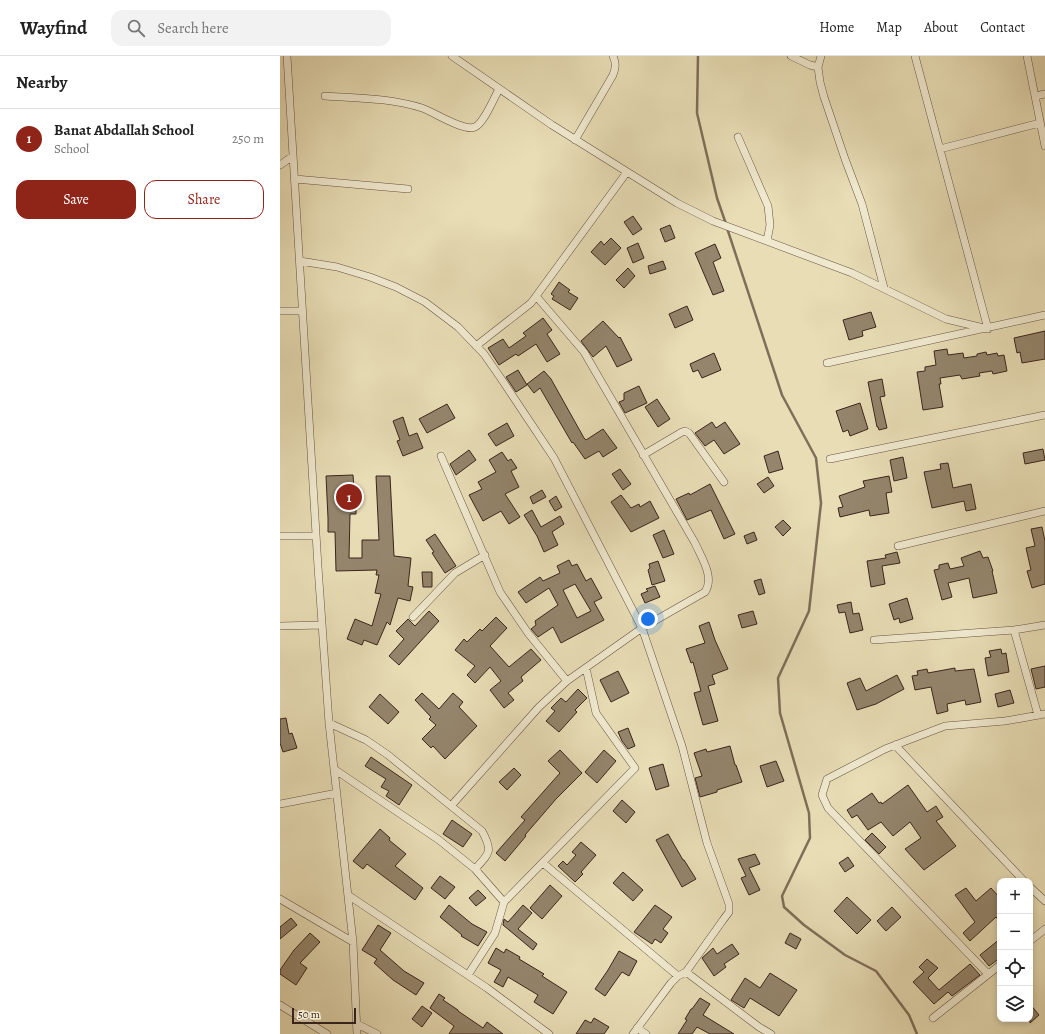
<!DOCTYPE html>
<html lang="en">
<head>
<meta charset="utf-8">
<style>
  :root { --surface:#fff; --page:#f2f2f2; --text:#222; --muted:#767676; --line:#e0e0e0; --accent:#8f2418 }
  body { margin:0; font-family:Alegreya,serif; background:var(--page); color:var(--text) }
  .controls { position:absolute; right:12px; bottom:12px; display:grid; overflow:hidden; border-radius:8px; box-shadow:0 2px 6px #0003 }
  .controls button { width:36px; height:36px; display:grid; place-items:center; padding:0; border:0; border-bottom:1px solid var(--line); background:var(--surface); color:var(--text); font:20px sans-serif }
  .scale { position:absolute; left:12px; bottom:10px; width:64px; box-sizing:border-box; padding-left:4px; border:2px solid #3a251c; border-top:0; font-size:11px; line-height:14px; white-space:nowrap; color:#3a251c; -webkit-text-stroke:3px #f0e9cf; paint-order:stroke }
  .you { position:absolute; left:368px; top:563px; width:14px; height:14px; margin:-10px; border:3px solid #fff; border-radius:50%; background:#1a73e8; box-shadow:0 0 0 6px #1a73e833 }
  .badge { display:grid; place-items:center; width:26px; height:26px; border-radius:50%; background:var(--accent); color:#fff; font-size:13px; font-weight:700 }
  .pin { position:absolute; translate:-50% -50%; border:2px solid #fff; box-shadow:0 1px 4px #0006 }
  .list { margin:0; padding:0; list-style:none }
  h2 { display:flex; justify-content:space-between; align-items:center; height:52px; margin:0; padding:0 16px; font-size:17px }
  h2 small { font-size:13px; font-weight:400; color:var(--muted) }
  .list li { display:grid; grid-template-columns:26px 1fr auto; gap:12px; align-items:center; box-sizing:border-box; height:60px; padding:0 16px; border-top:1px solid var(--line) }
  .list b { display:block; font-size:15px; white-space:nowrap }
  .list p { margin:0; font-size:13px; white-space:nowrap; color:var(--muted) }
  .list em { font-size:13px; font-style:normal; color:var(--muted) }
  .actions { display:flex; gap:8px; padding:12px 16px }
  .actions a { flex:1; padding:9px 0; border:1px solid var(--accent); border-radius:12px; text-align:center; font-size:14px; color:var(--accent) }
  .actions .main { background:var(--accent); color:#fff }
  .icon { flex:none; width:22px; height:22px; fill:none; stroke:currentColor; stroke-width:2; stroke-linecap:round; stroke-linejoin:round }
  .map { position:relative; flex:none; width:765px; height:978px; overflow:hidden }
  header { display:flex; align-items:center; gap:24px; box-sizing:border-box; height:56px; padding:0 20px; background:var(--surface); border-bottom:1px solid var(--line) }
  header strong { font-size:19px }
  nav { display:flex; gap:22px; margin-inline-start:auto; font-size:14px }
  .search { width:280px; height:36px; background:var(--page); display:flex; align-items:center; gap:10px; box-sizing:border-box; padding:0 14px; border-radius:12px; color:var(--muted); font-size:15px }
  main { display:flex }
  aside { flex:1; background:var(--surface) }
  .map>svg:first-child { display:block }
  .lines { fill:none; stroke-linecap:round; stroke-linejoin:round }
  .stream { stroke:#7f6e59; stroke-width:2.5 }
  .building { fill:#94856c; stroke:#3a251c; fill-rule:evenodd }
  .minor-casing { stroke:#665342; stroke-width:8 }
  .minor { stroke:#f0e9cf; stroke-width:7 }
</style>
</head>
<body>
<header>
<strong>Wayfind</strong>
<div class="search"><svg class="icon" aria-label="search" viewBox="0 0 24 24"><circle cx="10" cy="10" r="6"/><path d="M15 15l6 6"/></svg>Search here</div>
<nav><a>Home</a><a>Map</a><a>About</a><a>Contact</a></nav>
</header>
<main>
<aside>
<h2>Nearby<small></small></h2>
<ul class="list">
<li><span class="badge">1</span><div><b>Banat Abdallah School</b><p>School</p></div><em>250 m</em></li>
</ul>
<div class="actions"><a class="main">Save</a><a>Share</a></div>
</aside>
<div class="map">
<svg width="765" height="978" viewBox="0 0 765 978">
  <rect width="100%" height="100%" fill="#e8ddb5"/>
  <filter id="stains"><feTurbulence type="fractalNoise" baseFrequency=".005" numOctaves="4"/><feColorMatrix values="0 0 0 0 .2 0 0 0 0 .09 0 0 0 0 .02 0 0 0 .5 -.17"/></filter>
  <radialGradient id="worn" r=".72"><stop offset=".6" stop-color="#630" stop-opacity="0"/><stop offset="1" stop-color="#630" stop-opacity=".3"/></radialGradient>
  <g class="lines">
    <path class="stream" d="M418,0L417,57L437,142L446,168
      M447,172L502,339L536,402L541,447L529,555L498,622L500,657L529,757L530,782L502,840L504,851L524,869L565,899L596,915L629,959L637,978"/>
  </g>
  <path class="building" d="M353,160L362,173L353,179L344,166Z
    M390,169L395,182L385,186L380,173Z
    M331,182L341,192L325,209L311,196L321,185L324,189Z
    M358,187L364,202L353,207L347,192Z
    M435,188L441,202L433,206L444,235L433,239L415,197Z
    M383,205L386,213L370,218L368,210Z
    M348,212L355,220L344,232L336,224Z
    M279,226L290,234L288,236L298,242L290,254L272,243L274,240L271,238Z
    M407,250L413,264L395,272L389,258Z
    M591,256L596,271L582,275L583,280L569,284L563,264Z
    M263,262L272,274L267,278L280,298L267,306L256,288L238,300L236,298L219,309L208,292L223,283L229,292L246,280L243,277Z
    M323,265L339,282L340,281L352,304L337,311L326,290L313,301L301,285Z
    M765,275V303L742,307L740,296L737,297L734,282Z
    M667,293L668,299L683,297L684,302L697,300V298L706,296L707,299L717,297L718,300L724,299L727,315L713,318L712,315L699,317L700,320L682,323L680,319L660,322L661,328H659L663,351L643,354L637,316L645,315V311L656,309L654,295Z
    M434,297L441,314L422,322L418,314L413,316L410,308Z
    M238,314L247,329L236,336L226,321Z
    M264,315L271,323L304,382L306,384L323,373L337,392L323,401L319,395L305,403L293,386L292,387L260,332L254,337L247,328Z
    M602,323L605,340L600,341L607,372L599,374L598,371H597L588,326Z
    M359,330L367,347L345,357L339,346L344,344V337Z
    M377,343L390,363L378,371L365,351Z
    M580,347L588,373L570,380L568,374L563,376L556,355Z
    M167,348L175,362L147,377L139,363Z
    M123,361L129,380L137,377L143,392L123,400L117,385L120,384L113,365Z
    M432,366L436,372L445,366L460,388L444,398L434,384L425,390L415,377Z
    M227,367L234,380L216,390L208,378Z
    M763,393L765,404L745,408L743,397Z
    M189,394L196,404L176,419L170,408Z
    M498,395L503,413L489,417L484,400Z
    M222,396L228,405L231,403L237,412L231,415L239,431L225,438L240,461L229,468L221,455L203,465L189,439L202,433L198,426L216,416L209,404Z
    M623,401L627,422L614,425L610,404Z
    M668,407L673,432L691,428L696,453L686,455L684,445L652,452L644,416L661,413L660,408Z
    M340,413L351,428L343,434L332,418Z
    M73,419L74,432L58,433L59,448L76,447V458H70L69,502H82V484H99L96,420H110L114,500L131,502L128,530L133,531L130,545L118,542L110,569L107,566L97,589L84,584L82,589L67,583L75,563L92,570L101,538L95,537L99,519H96L97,514L56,515L55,476H48V462L46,420Z
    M609,420L612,436L606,437L609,457L590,460L589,454L560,461L558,452L563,451L559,440L585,431L583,425Z
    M488,421L494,430L484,437L477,428Z
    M430,428L455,478L444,483L431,454L407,464L396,443L409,437L410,439Z
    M262,434L266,441L253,448L250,441Z
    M341,439L351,452L359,448L360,451L370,445L379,462L351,476L331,446Z
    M276,440L282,451L275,455L269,445Z
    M252,454L261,471L280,460L284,468L272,476L278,489L264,496L257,480L244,459Z
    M503,464L511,472L503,480L495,471Z
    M762,471L765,485V528L752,532L747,515L751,514L746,492L755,490L751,473Z
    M384,474L394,498L383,502L373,479Z
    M474,476L477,484L467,488L464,480Z
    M155,478L176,510L165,517L152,497L154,496L146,484Z
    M700,495L703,502L708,501L713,515H712L717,537L693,542L689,522L668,527L672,541L662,544L654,514L659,513V509L668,507L670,513L684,510L681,502Z
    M617,496L620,507L602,510L605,528L591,531L587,505L606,502L605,499Z
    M289,504L292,510L297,508L306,525L311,522L322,542L314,546L324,564L281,587L273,571L258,581L251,573L256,569L255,565L278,549L269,532L246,547L238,536L260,521L263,525L280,517L277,510ZM295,528L311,555L297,562L283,534Z
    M378,505L385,525L372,529L368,514L370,512L369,508Z
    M142,516H152V531H143Z
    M481,523L485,537L479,539L474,525Z
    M375,530L380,541L365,547L361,538L368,535L366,533Z
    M627,542L633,563L620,567L619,562L614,564L609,548Z
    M571,546L573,558L579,557L583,574L570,577L565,556L559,557L557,549Z
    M149,555L159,565L119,609L109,600L124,583L116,575L128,563L135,570Z
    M473,555L477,568L462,572L458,559Z
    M216,561L227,572L210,590L229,611L251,593L261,604L241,621L243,625L228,637L234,644L224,652L210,634L221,625L210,611L195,627L187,619L195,610L175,594L184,583L187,586L200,573L202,575Z
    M429,566L435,584L448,613L432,619L435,628L428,630L438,665L423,669L414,637L421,635L413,606L411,607L406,593L425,587L419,570Z
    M721,593L722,598L726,597L729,616L708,620L705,602L711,601L709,595Z
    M765,610V631L756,633L751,613Z
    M675,612V615L694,613L701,646L686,649L685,644L667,648L668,655L657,658L651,631L635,634L632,620L638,619L637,615L647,613L648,617Z
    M338,615L349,637L331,646L320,624Z
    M617,619L624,633L596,648L577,654L567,627L580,622L586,635Z
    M298,633L307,642L295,654L297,656L279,676L266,665L275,655L271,652L281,642L286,646Z
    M730,634L734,647L718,651L715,638Z
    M142,637L159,653L173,637L183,646L179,651L197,670L165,703L153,690L151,692L142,683L156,669L149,663L151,661L135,644Z
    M100,638L119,656L108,668L89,651Z
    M6,662L9,678L12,677L17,692L3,696L0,687V663Z
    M348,672L355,690L348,693L342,685L338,676Z
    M450,690L455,709H456L462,726L437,734V736L420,741L415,722L422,720L414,697L426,693L427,696Z
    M280,694L302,717L276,743L245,779L246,780L225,805L216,797L245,764L241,761L280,717L268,705Z
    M324,694L336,705L317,727L305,716Z
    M91,701L132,729L119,749L106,740L109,735L101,731L106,723L85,710Z
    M496,705L504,725L487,731L480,710Z
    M383,708L389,730L376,734L369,712Z
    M234,712L241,719L227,734L219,726Z
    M628,729L647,756L656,750L663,761L656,765L676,790L644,814L625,793L641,782L630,766L613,780L601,766L588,774L577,759L572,762L567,754L592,737L599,747L601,746L602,748Z
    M342,744L355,756L346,767L333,755Z
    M172,764L192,778L183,791L163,778Z
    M100,773L110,782L109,784L126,798L115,810L143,832L135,844L87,808L83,813L73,805Z
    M592,777L606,791L599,798L585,784Z
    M388,778L403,804H404L416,823L402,831L376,784Z
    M301,786L316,799L301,816L303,818L295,826L278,810L283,805L287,809L296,799L292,796Z
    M475,798L480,808L469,812L480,834L469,839L461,822L466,820L458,803Z
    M568,801L574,810L565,816L559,807Z
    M343,816L363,834L353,845L333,827Z
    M160,820L175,831L165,843L151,832Z
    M270,829L282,840L262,863L250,852Z
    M686,832L696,845L711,832L720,842V866L716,861L690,885L683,877L695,866L675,839Z
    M198,834L206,842L196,850L189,842Z
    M567,841L591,864L577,878L554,855Z
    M169,849L192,868L207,876L198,890L181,880L182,879L160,861Z
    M243,849L252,857L238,873L257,888L253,894L223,869L224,863L228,866Z
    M375,849L392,861L383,873L388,877L381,887L375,883L372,888L354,876Z
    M612,851L621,861L606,875L597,865Z
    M11,862L17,869L0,883V871Z
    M98,869L111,877L100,894L124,915L144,927L136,939L113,924L94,907L97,903L82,894Z
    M30,877L40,886L20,907L27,912L16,929L0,918V914L14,894Z
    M510,877L521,883L516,893L505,887Z
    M720,883V902L709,910L700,899Z
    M452,888L459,898L444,908L446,911L434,920L422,902L433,892L437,898Z
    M216,892L224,897L226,893L240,901L239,903L264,918L262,920L287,936L273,958L254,946L258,939L228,921L223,931L214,926L221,914L208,907Z
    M339,895L357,905L349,920L342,916L325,940L315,933L328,914Z
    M647,903L658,912L648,922L659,934L690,908L700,919L672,940L668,936L654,948L633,926L644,916L639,911Z
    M490,917L517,934L499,960L470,942L464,952L451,944L465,922L480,932Z
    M159,938L165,942L163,944L178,954V955L203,972L207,966L223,978H169L174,970L150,952Z
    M420,942L430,948L423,959L454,978H430L417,971L412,978H398L407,964L405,963L411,953H412Z
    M750,948L759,959L750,967Z
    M142,950L152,957L142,971L132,963Z
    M314,962L329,971L324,978H296L305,964L311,967Z"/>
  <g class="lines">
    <defs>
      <path id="minor" d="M7,0L38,511L49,667L73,886L77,978
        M172,0L272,69L397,147L433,165L572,217L666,263L708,273L635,0
        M511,0L530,9L538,11
        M541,0L538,11L540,26L544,41L565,103L582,148L604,232
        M747,0L765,90
        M45,40C77,42 111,42 142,52C154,56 184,76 195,71C204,67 214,42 219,33
        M756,40L765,38
        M458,81L488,150L490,169L487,185
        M295,84L333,19C336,11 336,7 333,0
        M660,93L760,67
        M0,109L13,100
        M15,123L128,133
        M20,205L57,211L90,221L116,231L145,246L178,271L204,298L220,321L274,402L362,572L402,690L427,787L449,848V856L443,864L406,916
        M0,255H22
        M196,290L251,247L347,116
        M547,307L765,259
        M363,399L402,376L405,375L409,377L444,426
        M161,400L220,536L248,577L287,625
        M550,403L765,359
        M0,480H36
        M618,490L765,455
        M133,561L175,517L205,499
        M0,570L42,569
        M734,574L758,659
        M594,584L734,574L765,569
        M49,667L86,684L108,699L202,775C213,795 210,797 195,813
        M615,689L744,825
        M54,713L159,784L195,813L224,846L215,877L188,919
        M0,748L57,737
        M171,750L259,651L287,625L362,572L425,536C435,521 421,501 415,487L304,296L256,240
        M263,807L398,920
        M750,831L765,845
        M68,839L207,932L269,978
        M0,843L73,886
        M224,846L355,712L316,657L306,612
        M750,885L765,873
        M708,918L548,752L542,739L547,723L605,693L665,670L725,665L765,658
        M0,949L47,978
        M653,962L720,909
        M77,968L97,978
        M357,972L366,978
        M353,978L391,927L398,920L406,916L479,971L491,978"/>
    </defs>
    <use href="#minor" class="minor-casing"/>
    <use href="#minor" class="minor"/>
  </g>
  <rect width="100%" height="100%" filter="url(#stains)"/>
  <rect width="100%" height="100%" fill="url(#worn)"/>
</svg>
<div class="controls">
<button>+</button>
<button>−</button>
<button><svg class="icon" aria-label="locate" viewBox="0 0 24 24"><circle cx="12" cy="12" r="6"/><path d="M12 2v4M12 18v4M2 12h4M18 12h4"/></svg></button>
<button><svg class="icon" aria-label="layers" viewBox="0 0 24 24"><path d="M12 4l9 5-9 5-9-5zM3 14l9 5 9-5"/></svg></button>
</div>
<div class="scale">50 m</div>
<div class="you"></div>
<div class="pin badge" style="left:69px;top:441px">1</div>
</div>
</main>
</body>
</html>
